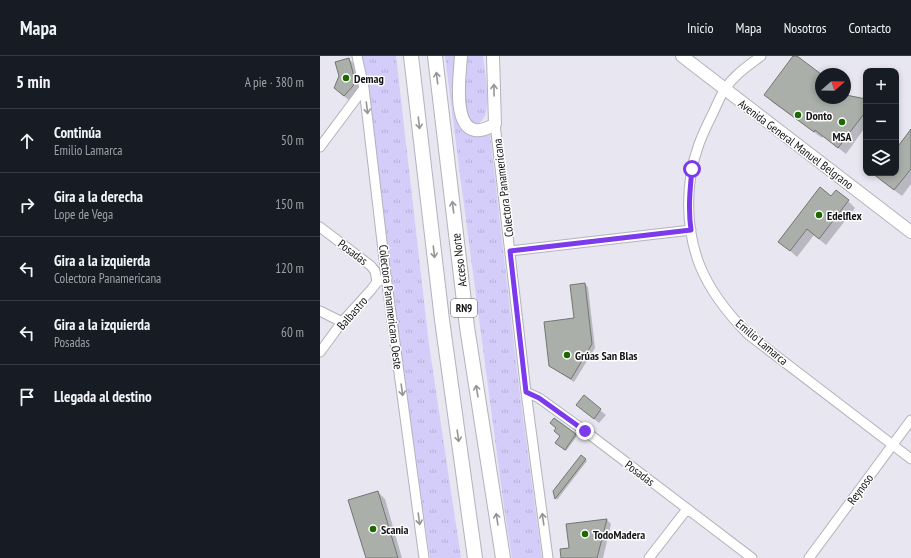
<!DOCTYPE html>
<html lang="es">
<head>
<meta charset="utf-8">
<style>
  :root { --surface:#171b24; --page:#242831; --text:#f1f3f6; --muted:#9ea1a6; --line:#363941 }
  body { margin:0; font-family:"PT Sans Narrow",sans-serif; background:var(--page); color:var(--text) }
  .controls { position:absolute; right:12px; top:12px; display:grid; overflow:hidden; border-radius:8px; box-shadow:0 2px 6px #0003 }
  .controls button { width:36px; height:36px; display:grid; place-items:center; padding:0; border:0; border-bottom:1px solid var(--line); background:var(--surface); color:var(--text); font:20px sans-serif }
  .compass { position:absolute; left:495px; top:12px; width:36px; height:36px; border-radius:50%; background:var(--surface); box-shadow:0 2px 6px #0003; rotate:70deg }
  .stop { position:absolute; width:12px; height:12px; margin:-9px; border:3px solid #7c3aed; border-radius:50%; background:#fff }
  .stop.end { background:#7c3aed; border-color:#fff; box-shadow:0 1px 4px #0008 }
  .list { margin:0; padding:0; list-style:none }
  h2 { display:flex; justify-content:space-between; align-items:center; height:52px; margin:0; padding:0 16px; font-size:17px }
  h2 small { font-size:13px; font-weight:400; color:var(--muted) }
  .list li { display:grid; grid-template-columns:26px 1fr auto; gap:12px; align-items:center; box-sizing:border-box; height:64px; padding:0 16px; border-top:1px solid var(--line) }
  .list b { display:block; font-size:15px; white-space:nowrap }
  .list p { margin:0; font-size:13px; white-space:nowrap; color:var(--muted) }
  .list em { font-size:13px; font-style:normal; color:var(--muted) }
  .icon { flex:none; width:22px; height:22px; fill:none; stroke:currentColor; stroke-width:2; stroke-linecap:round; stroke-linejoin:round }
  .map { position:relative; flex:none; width:591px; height:502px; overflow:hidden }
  header { display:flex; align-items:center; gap:24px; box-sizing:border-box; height:56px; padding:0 20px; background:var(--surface); border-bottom:1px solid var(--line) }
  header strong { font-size:19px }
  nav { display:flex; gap:22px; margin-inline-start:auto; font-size:14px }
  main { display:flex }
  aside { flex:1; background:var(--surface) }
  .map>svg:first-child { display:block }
  .grass { fill:url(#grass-tufts) }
  .shadow { fill:#0003 }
  .building { fill:#aab0a9; stroke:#717770 }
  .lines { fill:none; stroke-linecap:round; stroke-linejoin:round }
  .minor-casing { stroke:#b4b3bb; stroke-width:11 }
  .major-casing { stroke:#b4b3bb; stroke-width:14 }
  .highway-casing { stroke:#b4b3bb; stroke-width:16 }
  .minor { stroke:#fff; stroke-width:9 }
  .major { stroke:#fff; stroke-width:12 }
  .highway { stroke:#fff; stroke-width:14 }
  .oneway { stroke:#959597 }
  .route { stroke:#7c3aed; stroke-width:5 }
  .poi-dot { fill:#1e6802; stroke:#fff; stroke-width:1.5 }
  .labels { text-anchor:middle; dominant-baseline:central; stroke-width:3; stroke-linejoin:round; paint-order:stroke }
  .shield { fill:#fff; stroke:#5a5a5d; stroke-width:1 }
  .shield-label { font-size:11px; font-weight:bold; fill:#141417 }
  .poi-label { font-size:12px; font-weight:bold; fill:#141417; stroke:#fff; text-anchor:start }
  .street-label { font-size:12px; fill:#141417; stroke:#fff }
</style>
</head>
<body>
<header>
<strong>Mapa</strong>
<nav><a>Inicio</a><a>Mapa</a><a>Nosotros</a><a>Contacto</a></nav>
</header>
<main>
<aside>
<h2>5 min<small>A pie · 380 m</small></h2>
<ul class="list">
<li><svg class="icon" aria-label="ahead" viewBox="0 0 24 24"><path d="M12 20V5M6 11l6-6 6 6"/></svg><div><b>Continúa</b><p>Emilio Lamarca</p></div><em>50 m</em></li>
<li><svg class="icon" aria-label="right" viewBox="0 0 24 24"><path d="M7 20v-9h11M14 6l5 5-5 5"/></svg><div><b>Gira a la derecha</b><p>Lope de Vega</p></div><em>150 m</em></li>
<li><svg class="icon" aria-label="left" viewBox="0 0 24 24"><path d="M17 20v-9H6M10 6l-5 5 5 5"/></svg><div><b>Gira a la izquierda</b><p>Colectora Panamericana</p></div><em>120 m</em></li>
<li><svg class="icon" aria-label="left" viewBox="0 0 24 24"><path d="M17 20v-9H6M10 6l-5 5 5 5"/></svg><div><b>Gira a la izquierda</b><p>Posadas</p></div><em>60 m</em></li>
<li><svg class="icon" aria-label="arrive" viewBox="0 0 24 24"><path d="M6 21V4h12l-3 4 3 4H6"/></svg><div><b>Llegada al destino</b></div></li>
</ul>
</aside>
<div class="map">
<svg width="591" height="502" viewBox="0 0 591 502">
  <defs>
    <pattern id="grass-tufts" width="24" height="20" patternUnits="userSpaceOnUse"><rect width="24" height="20" fill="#d4cdfa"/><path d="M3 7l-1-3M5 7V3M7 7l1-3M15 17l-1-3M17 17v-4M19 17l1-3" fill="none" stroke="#b5afd6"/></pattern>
  </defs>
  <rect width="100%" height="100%" fill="#e8e6f0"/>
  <path class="grass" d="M40,0H76L109,289L141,502H110L65,193Z
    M125,0H137L142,73C152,82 158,83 170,78L179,158L199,331L222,502H192L184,451L140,119Z
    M146,0H163C165,15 170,46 165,60C163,64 160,67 156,68L148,65L144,44Z"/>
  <path class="shadow" d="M474,0L501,19V42H525V37L529,41L546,44V70L526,98L503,80L502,82L452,46L446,39Z
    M29,3L34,8L39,29L38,35L30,45L20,37Z
    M591,75V128L582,140L563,126L557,120L559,117H576V94Z
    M516,135L528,145L535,152L506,189L494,179L477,201L467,192Z
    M265,228L268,231L275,292L254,326L234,313L230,309L255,263Z
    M264,341L286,359L279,367L257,349Z
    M234,363L257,380L246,395L237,388L241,380Z
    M261,400L267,405L237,444L234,436Z
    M58,436L65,443L82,502H47Z
    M287,464L291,468L283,502H242L250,493Z"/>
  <path class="building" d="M473,0H477L501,18V42H525L526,39L546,43V55L518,92L495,74L494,76L444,39Z
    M29,2L35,24L33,30L24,40L14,32L19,20L15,6Z
    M591,73V113L574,134L552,117H576V93Z
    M500,131L511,140L516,134L529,144L499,183L487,173L470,195L458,186Z
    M265,227L272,288L251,323L229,310L224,266L254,262L250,229Z
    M264,339L281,353L274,363L256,349Z
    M234,362L256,378L245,394L235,387L240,380L234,375L236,372L230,367Z
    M261,399L266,403L235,443L233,435Z
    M58,435L78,502H46L28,444Z
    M287,463L277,502H241L240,493L249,492L246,468Z"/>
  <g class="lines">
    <defs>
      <path id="minor" d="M37,0L44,32L66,220L104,502
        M441,0C428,10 414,19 405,33C400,40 397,49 393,57C388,67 383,77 379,88C365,126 365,172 380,210C391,237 409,259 429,279L591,403
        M175,68L206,336L228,502
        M0,91L44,32
        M0,171L51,210L55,215L57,226
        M190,195L371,174
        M0,255L22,266
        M0,296L22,266L51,234L57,226L67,222
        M206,336L219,342L265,375L432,502
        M329,502L367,453
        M489,502L591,364"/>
      <path id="major" d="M141,0C140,17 132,70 155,74C163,75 169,72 175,68L173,0
        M362,0L591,176"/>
      <path id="highway" d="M91,0L122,264L155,502
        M115,0L147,271L183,502"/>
    </defs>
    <use href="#minor" class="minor-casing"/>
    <use href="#major" class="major-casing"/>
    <use href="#highway" class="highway-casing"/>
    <use href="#minor" class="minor"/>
    <use href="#major" class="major"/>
    <use href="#highway" class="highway"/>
  </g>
  <defs><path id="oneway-shaft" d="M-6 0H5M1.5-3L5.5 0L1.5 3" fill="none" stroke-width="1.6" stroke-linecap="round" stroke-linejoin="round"/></defs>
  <g class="oneway">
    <use href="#oneway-shaft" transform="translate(117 22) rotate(-97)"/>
    <use href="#oneway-shaft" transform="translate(174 34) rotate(-91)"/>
    <use href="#oneway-shaft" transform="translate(47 52) rotate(83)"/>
    <use href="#oneway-shaft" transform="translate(99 67) rotate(83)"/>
    <use href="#oneway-shaft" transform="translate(133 151) rotate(-97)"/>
    <use href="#oneway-shaft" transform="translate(114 196) rotate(83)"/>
    <use href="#oneway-shaft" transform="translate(82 334) rotate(82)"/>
    <use href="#oneway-shaft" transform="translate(157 335) rotate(-99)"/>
    <use href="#oneway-shaft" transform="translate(138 380) rotate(82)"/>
    <use href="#oneway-shaft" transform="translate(99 463) rotate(82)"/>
    <use href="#oneway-shaft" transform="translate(177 463) rotate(-99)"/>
    <use href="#oneway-shaft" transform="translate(223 463) rotate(-98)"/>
  </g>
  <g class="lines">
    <path class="route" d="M265,375L219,342L206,336L190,195L371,174C368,153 370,133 372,113"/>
  </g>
  <g class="poi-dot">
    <circle cx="26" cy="22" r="4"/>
    <circle cx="478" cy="59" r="4"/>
    <circle cx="522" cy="66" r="4"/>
    <circle cx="499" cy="159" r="4"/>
    <circle cx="247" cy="299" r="4"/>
    <circle cx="53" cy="473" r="4"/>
    <circle cx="265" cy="478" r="4"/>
  </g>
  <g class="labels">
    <rect class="shield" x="131" y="243" width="26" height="18" rx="3"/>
    <g class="shield-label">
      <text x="144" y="252">RN9</text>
    </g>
    <g class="poi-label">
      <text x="34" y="22">Demag</text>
      <text x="486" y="59">Donto</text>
      <text x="522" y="80" text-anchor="middle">MSA</text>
      <text x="507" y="159">Edelflex</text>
      <text x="255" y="299">Grúas San Blas</text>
      <text x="61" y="473">Scania</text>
      <text x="273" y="478">TodoMadera</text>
    </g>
    <g class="street-label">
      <text transform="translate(476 88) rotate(37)">Avenida General Manuel Belgrano</text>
      <text transform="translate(183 132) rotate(-97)">Colectora Panamericana</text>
      <text transform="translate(33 196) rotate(37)">Posadas</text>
      <text transform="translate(139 204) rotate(-97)">Acceso Norte</text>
      <text transform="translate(71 251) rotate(83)">Colectora Panamericana Oeste</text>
      <text transform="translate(32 257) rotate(-49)">Balbastro</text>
      <text transform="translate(442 286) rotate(40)">Emilio Lamarca</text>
      <text transform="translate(320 417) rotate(37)">Posadas</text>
      <text transform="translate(540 433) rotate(-54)">Reynoso</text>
    </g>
  </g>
</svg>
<div class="controls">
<button>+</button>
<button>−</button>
<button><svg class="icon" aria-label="layers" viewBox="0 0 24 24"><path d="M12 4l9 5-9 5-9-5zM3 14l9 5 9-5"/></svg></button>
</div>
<svg class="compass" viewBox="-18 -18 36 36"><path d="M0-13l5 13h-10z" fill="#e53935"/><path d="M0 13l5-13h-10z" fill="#9ea1a6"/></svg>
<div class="stop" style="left:372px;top:113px"></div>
<div class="stop end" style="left:265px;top:375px"></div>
</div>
</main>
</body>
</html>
